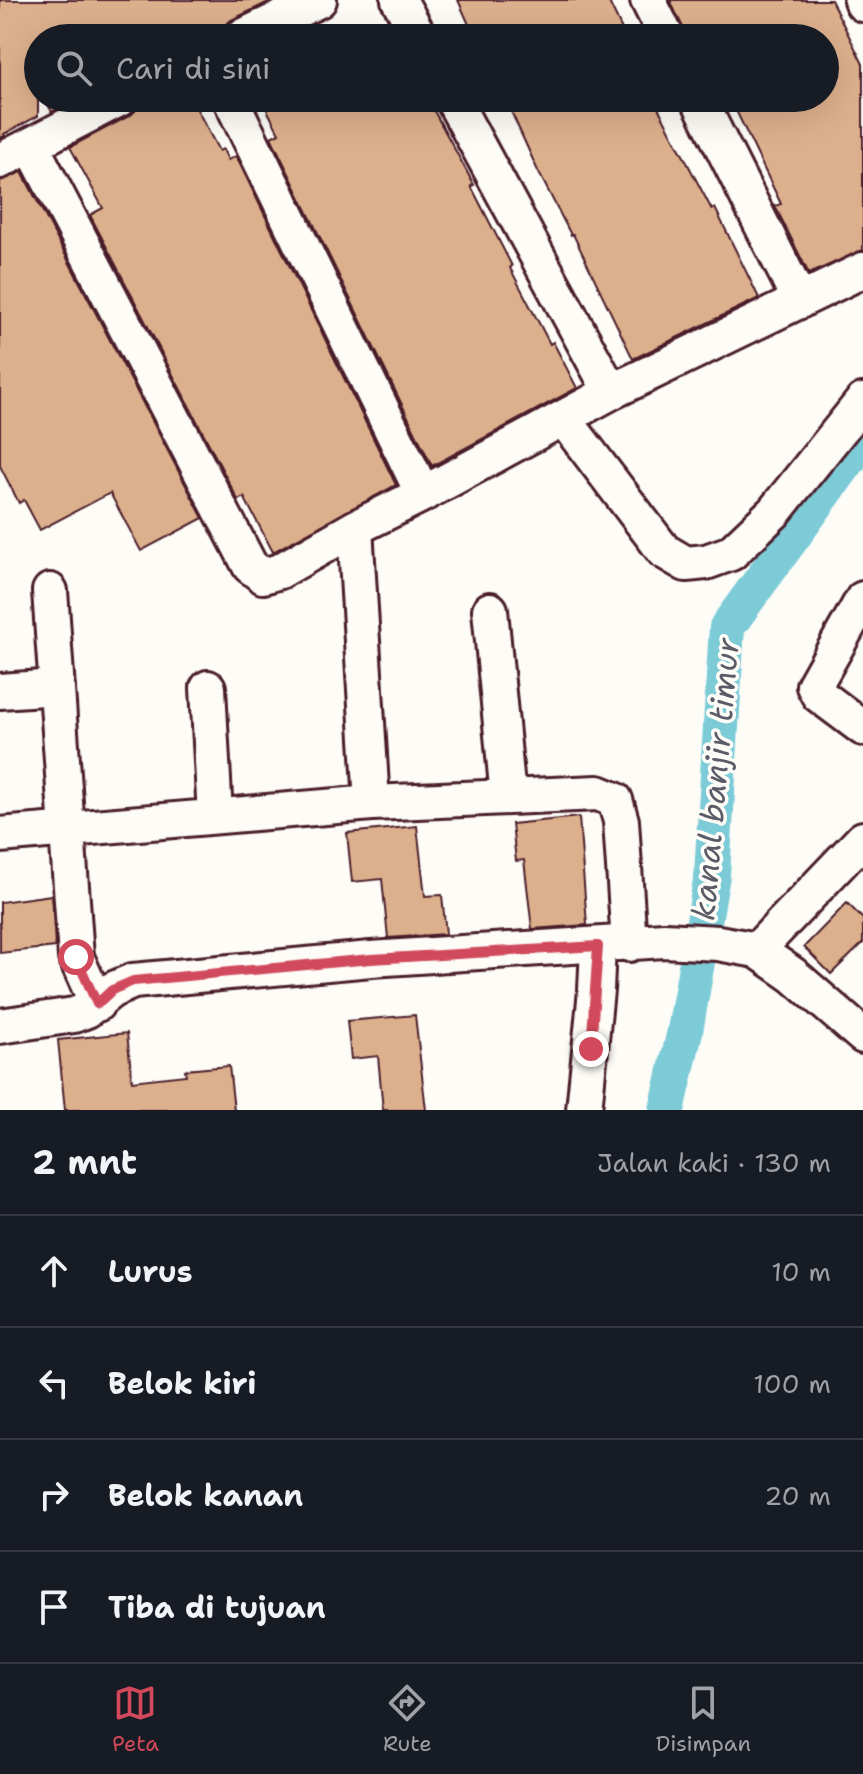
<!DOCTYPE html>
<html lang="id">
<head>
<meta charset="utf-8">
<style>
  :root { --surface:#171b24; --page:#20242c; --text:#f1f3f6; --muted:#9ea1a6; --line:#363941; --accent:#d1495b }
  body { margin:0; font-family:"Shantell Sans",sans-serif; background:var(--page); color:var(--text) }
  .stop { position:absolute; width:24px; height:24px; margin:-18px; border:6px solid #d1495b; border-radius:50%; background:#fff }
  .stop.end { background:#d1495b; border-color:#fff; box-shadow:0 2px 8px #0008 }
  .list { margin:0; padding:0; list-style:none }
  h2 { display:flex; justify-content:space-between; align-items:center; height:104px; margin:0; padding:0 32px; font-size:34px }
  h2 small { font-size:26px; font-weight:400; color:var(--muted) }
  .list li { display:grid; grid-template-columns:52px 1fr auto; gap:24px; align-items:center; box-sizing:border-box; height:112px; padding:0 32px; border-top:2px solid var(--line) }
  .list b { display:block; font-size:30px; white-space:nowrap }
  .list em { font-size:26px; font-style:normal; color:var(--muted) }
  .icon { flex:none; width:44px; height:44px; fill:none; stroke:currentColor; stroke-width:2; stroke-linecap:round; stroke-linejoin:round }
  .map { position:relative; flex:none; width:863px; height:1110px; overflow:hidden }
  .search { position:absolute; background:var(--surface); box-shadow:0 8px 32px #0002; left:24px; right:24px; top:24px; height:88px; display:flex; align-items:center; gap:20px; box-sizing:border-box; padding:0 28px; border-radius:44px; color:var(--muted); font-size:30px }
  .sheet { height:552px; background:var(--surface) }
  nav { display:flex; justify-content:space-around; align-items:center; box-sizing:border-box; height:112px; border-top:2px solid var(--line); background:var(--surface); font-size:22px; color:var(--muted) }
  nav a { display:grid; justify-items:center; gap:4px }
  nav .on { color:var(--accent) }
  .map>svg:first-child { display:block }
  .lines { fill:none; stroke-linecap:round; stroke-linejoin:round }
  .canal { stroke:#7bcbd7; stroke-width:36 }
  .building { fill:#ddb08d; stroke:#4a1f2b; stroke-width:2 }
  .minor-casing { stroke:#4a1f2b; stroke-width:40 }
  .minor { stroke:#fdfcf7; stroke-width:34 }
  .route { stroke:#d1495b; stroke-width:10 }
  .labels { text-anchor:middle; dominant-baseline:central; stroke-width:7; stroke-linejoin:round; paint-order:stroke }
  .water-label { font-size:32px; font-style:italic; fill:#5b5b67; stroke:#fdfcf7 }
</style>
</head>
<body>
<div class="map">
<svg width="863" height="1110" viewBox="0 0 863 1110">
  <rect width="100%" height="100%" fill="#fdfcf7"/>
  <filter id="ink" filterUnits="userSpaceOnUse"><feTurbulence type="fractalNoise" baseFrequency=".0125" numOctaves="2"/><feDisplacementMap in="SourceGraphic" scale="16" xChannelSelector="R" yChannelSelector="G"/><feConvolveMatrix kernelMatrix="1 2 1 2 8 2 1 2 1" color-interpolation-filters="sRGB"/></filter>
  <g filter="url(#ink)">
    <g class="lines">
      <path class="canal" d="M667,1110L685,1031L712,875L727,627L863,440"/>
    </g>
    <path class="building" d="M0,0H273L231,20L223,27L220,38H38V116L4,134L5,136L0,138Z
      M458,0H608L626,38H475Z
      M670,0H831L863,64V250L809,274L775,206L781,204L730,98H825V38H687Z
      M44,98H78L52,112Z
      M141,98H191L219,151L223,149L228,160L236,156L396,485L273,552L244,497L238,500L90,215L103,208L70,147L131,115L138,108Z
      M261,98H427L474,185L471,186L512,266L510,268L550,344L553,342L577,388L432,466L271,137L279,133Z
      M505,98H653L712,210L715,208L759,298L633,359L573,234L571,235L538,171Z
      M22,172L203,518L141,551L110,493L40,530L24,500L19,503L0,466V181Z
      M579,817L587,925L532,929L524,860L516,861L512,824Z
      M417,826L425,896L442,895L446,934L388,938L382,879L352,882L347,833Z
      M52,895L55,947L0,953V902Z
      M847,903L863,919V943L831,974L804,947Z
      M415,1015L426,1110H383L378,1056L351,1059L347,1021Z
      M127,1033L132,1081L186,1075L185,1070L229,1066L234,1110H65L58,1040Z"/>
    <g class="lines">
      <defs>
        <path id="minor" d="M399,0L420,38
          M648,0L667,38
          M861,0L863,4
          M240,38L319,0
          M230,98L423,494
          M452,98L611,392
          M698,98L800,301
          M31,145L250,566L263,576L280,571L355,528L423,494L611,392L863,270
          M0,161L121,98
          M563,418L664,551L686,564L706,562L731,553L774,512L863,401
          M355,528L372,803L598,793L615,800L621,821L629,944
          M50,591L76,957L97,1004
          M863,599L814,686L819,695L863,728
          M490,610L508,797
          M208,688L215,816
          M0,691L57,687
          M0,835L372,803
          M757,950L863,839
          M0,1026L74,1015L87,1010L112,990L133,981L371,959L664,940L718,943L757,950L793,975L863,1036
          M584,1110L596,990L598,946"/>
      </defs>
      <use href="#minor" class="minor-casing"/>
      <use href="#minor" class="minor"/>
    </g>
  </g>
  <g class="lines" filter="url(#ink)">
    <path class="route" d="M76,957L97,1004L112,990L133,981L371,959L598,946L591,1049"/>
  </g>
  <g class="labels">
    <g class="water-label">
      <text transform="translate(715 779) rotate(-85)">kanal banjir timur</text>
    </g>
  </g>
</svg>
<div class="stop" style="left:76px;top:957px"></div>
<div class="stop end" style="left:591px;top:1049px"></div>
<div class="search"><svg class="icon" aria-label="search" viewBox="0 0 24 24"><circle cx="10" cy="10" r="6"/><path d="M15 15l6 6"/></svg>Cari di sini</div>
</div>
<section class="sheet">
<h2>2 mnt<small>Jalan kaki · 130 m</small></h2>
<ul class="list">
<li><svg class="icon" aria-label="ahead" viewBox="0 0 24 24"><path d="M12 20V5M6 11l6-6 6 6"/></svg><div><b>Lurus</b></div><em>10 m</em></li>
<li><svg class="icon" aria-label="left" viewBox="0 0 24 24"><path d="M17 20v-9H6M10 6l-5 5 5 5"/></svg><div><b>Belok kiri</b></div><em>100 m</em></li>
<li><svg class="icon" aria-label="right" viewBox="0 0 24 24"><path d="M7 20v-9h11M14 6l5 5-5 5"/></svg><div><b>Belok kanan</b></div><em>20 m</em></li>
<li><svg class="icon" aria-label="arrive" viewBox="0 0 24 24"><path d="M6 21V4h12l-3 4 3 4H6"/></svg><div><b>Tiba di tujuan</b></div></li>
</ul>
</section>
<nav>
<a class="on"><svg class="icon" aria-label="map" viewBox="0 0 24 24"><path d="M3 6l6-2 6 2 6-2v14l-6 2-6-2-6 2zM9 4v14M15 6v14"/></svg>Peta</a>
<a><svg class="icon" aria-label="directions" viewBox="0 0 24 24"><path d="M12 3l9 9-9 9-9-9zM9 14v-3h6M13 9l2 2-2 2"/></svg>Rute</a>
<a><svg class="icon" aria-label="saved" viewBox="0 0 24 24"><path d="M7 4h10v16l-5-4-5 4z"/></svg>Disimpan</a>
</nav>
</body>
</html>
